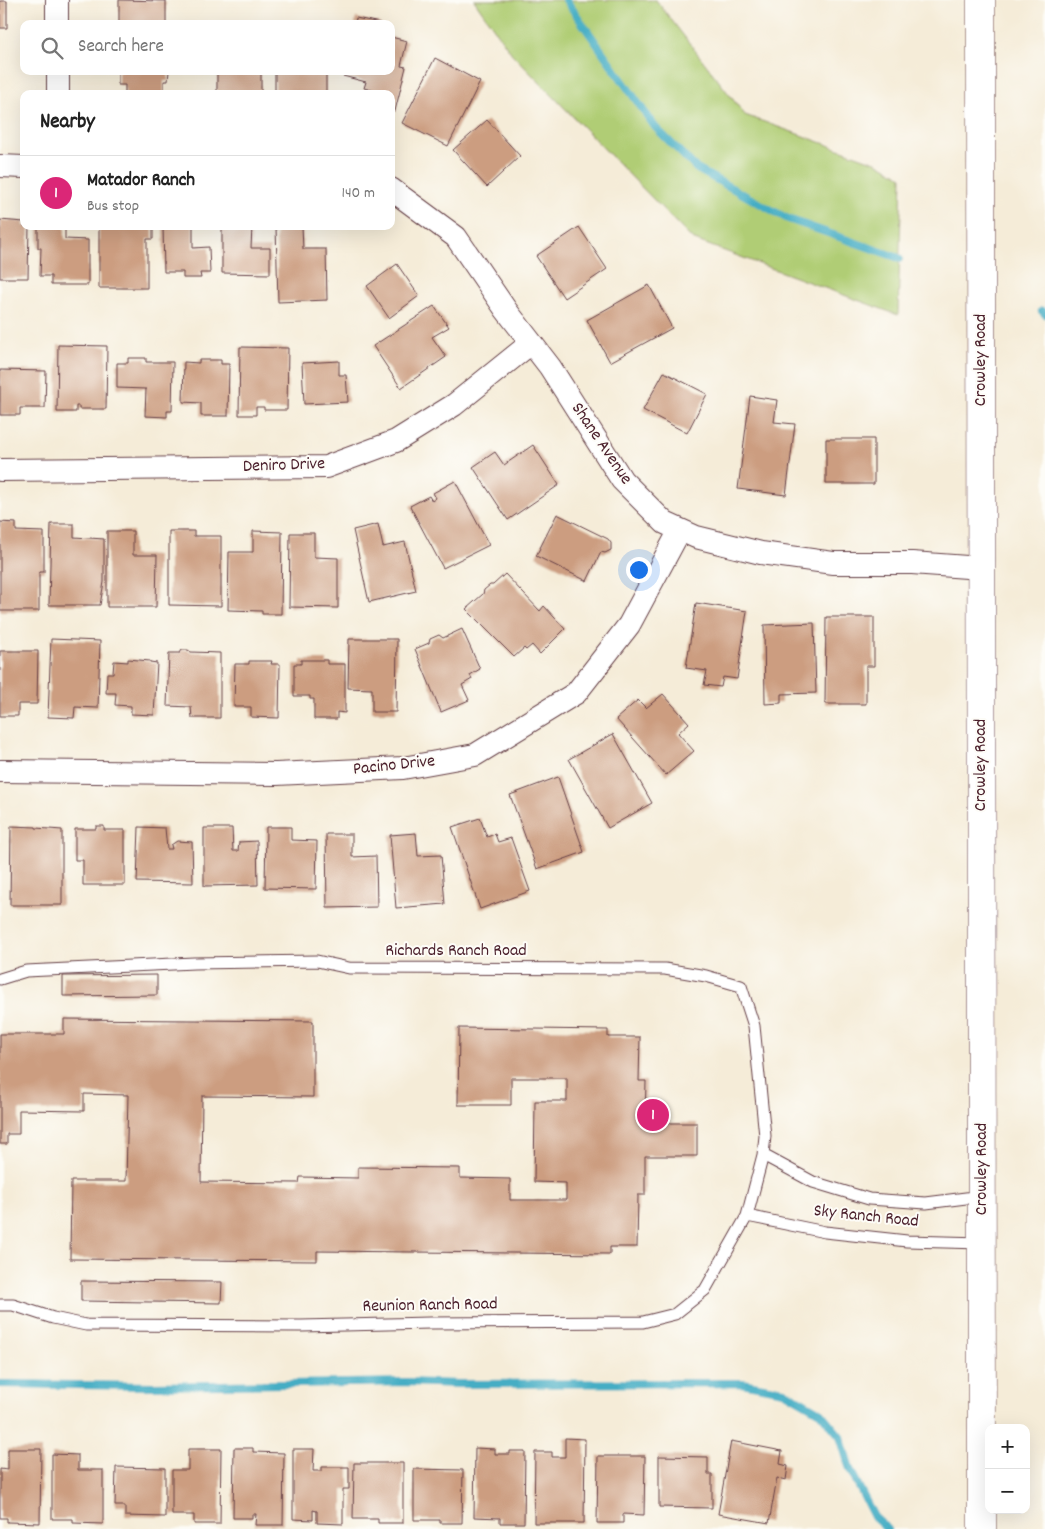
<!DOCTYPE html>
<html lang="en">
<head>
<meta charset="utf-8">
<style>
  :root { --surface:#fff; --page:#f2f2f2; --text:#222; --muted:#767676; --line:#e0e0e0; --accent:#db2777 }
  body { margin:0; font-family:Dekko,sans-serif; background:var(--page); color:var(--text) }
  .controls { position:absolute; right:15px; bottom:15px; display:grid; overflow:hidden; border-radius:10px; box-shadow:0 5px 20px #0002 }
  .controls button { width:45px; height:45px; display:grid; place-items:center; padding:0; border:0; border-bottom:1px solid var(--line); background:var(--surface); color:var(--text); font:25px sans-serif }
  .you { position:absolute; left:638px; top:569px; width:18px; height:18px; margin:-12px; border:4px solid #fff; border-radius:50%; background:#1a73e8; box-shadow:0 0 0 8px #1a73e833 }
  .badge { display:grid; place-items:center; width:32px; height:32px; border-radius:50%; background:var(--accent); color:#fff; font-size:16px; font-weight:700 }
  .pin { position:absolute; translate:-50% -50%; border:2px solid #fff; box-shadow:0 1px 5px #0006 }
  .list { margin:0; padding:0; list-style:none }
  h2 { display:flex; justify-content:space-between; align-items:center; height:65px; margin:0; padding:0 20px; font-size:21px }
  h2 small { font-size:16px; font-weight:400; color:var(--muted) }
  .list li { display:grid; grid-template-columns:32px 1fr auto; gap:15px; align-items:center; box-sizing:border-box; height:75px; padding:0 20px; border-top:1px solid var(--line) }
  .list b { display:block; font-size:19px; white-space:nowrap }
  .list p { margin:0; font-size:16px; white-space:nowrap; color:var(--muted) }
  .list em { font-size:16px; font-style:normal; color:var(--muted) }
  .icon { flex:none; width:28px; height:28px; fill:none; stroke:currentColor; stroke-width:2; stroke-linecap:round; stroke-linejoin:round }
  .map { position:relative; flex:none; width:1045px; height:1529px; overflow:hidden }
  .search { position:absolute; background:var(--surface); box-shadow:0 5px 20px #0002; left:20px; top:20px; width:375px; height:55px; display:flex; align-items:center; gap:12px; box-sizing:border-box; padding:0 18px; border-radius:10px; color:var(--muted); font-size:19px }
  .panel { position:absolute; background:var(--surface); box-shadow:0 5px 20px #0002; left:20px; top:90px; width:375px; height:140px; border-radius:10px }
  .map>svg:first-child { display:block }
  .green { fill:#b0cd74; stroke:#7d7650 }
  .lines { fill:none; stroke-linecap:round; stroke-linejoin:round }
  .stream { stroke:#45adc4; stroke-width:8 }
  .building { fill:#cc9d80 }
  .service-casing { stroke:#643e45; stroke-width:13 }
  .minor-casing { stroke:#643e45; stroke-width:24 }
  .secondary-casing { stroke:#643e45; stroke-width:29 }
  .service { stroke:#fff; stroke-width:11 }
  .minor { stroke:#fff; stroke-width:22 }
  .secondary { stroke:#fff; stroke-width:28 }
  .labels { text-anchor:middle; dominant-baseline:central; stroke-width:4; stroke-linejoin:round; paint-order:stroke }
  .street-label { font-size:18px; fill:#4a1f2b; stroke:#fdfcf7 }
</style>
</head>
<body>
<div class="map">
<svg width="1045" height="1529" viewBox="0 0 1045 1529">
  <rect width="100%" height="100%" fill="#fdfcf7"/>
  <filter id="ink" filterUnits="userSpaceOnUse"><feTurbulence type="fractalNoise" baseFrequency=".02" numOctaves="2"/><feDisplacementMap in="SourceGraphic" scale="10" xChannelSelector="R" yChannelSelector="G"/><feConvolveMatrix kernelMatrix="1 2 1 2 8 2 1 2 1" color-interpolation-filters="sRGB"/></filter>
  <filter id="wash" filterUnits="userSpaceOnUse"><feTurbulence type="fractalNoise" baseFrequency=".0096" numOctaves="4" result="noise"/><feDisplacementMap in="SourceGraphic" scale="20" xChannelSelector="R" yChannelSelector="G"/><feGaussianBlur stdDeviation="1.12" result="paint"/><feColorMatrix in="noise" values="0 0 0 0 0 0 0 0 0 0 0 0 0 0 0 0 0 1.4 0 .05"/><feComposite in="paint" operator="in"/></filter>
  <g filter="url(#wash)">
    <rect width="100%" height="100%" fill="#f5ecd8"/>
    <path class="green" d="M474,0H656L745,115L878,163L902,177L898,315L692,239L512,54Z"/>
    <g class="lines">
      <path class="stream" d="M566,0L655,127L697,169L788,219L899,258
        M1042,311L1045,314
        M0,1384L153,1386L408,1382L458,1384L742,1383L784,1391L820,1412L840,1436L850,1469L874,1517L887,1529"/>
    </g>
    <g id="blocks">
      <path class="building" d="M119,0L166,1V24H119Z
        M0,1H7V28H0Z
        M356,18L380,23V24H355Z
        M391,37L407,41L401,66L406,67L395,111L391,110V94H374L375,91L364,88L366,82L343,76L344,71H391Z
        M435,58L480,82L448,146L402,123Z
        M118,71H169L168,81H164V94H125V85H118Z
        M217,71H261V94H217Z
        M275,71H326V94H275Z
        M487,120L520,156L487,187L453,150Z
        M0,220L24,222V226H29L28,278H0Z
        M38,226H65V239L88,240V285H51V276H40L41,248H38Z
        M99,226H123V228H129V226H153V239H147V288H99Z
        M163,226H193V248L209,247L210,273H200L201,278H183V272H164Z
        M222,226H252L251,248H270V274L222,273Z
        M302,226L303,249H326L327,300L278,302L276,227Z
        M579,227L607,269L564,298L536,256Z
        M397,264L419,296L389,318L367,286Z
        M649,285L672,328L610,362L587,320Z
        M434,306L449,327L432,337L446,357L401,388L373,346Z
        M58,345L107,346L106,409H79V406H76V412H57Z
        M240,347L288,348L287,410H264V407H256V415H239Z
        M128,358H146V362H173L172,411H167V417L145,416L146,389L117,388V363H128Z
        M199,360H221V364H229L228,416H201V403L183,402L184,362L199,363Z
        M339,361V375H346L348,402L304,404L302,363Z
        M0,370L46,371L45,408H20V415H0Z
        M664,372L707,394L687,433L643,410Z
        M750,396L777,400L774,422L795,424L786,495L738,489Z
        M826,439H874V484H826Z
        M533,445L559,485L508,520L473,467L495,452L504,465Z
        M455,481L489,545L443,568L410,506L429,496L432,501L436,498L433,493Z
        M557,514L608,539L611,543V550L605,553L601,552L587,581L536,556Z
        M0,522L16,523V531L44,532V572H39V611H0Z
        M51,524H74V537L104,539V582L100,605H49Z
        M378,524L383,547L405,542L416,591L369,602L353,530Z
        M107,531H133V555H157L156,607H107Z
        M169,531H194V536H221V606L169,605Z
        M253,531L282,532L281,614H262V611L228,610L229,552H253Z
        M290,533H314V557L338,558V608L289,607Z
        M505,574L540,611L544,606L565,629L540,654L532,645L526,650L524,648L514,657L466,609L483,594L484,590L490,585H493Z
        M696,603L747,611L737,679L723,677L721,687L704,685L707,671L686,668Z
        M826,617H874V666H866V704H825Z
        M814,623L816,693L781,694V703L765,704L764,625Z
        M462,629L480,669L470,675L472,679L462,685L469,700L441,712L415,649L429,643L430,639L439,635L443,638Z
        M51,639L100,641L98,708L75,707L74,718L48,717Z
        M349,639H397L396,712H372V689L348,688Z
        M182,650H188L191,652L220,653V718H192L191,707L167,706L169,653H180Z
        M0,651H38L37,704H18V716H0Z
        M128,659L150,661V662L157,663L154,715L131,714V706L115,705L116,693H106L107,673H113L114,661L128,662Z
        M301,660H327V664H345V713L337,712V719H314V699H310V696H294V664H301Z
        M249,661H272L271,664H280L279,718L251,717V707H234L235,664H249Z
        M663,694L689,723L678,733L694,751L666,775L616,719L638,700L646,708Z
        M613,734L652,803L608,828L569,759Z
        M558,777L584,852L537,869L510,795Z
        M480,818L487,837L495,834L498,842L511,838L530,891L480,909L452,827Z
        M11,826L36,827V828L62,830V905H10Z
        M96,826H104V830H125V885H83V860H75V829H96Z
        M139,827L165,828L167,849H172L171,845L177,841L192,842L193,883L137,882Z
        M266,827H291V840L317,841L316,889L265,888Z
        M204,828H232L233,851H238L239,842L257,841L258,885L204,886Z
        M416,833L418,856L441,855L445,904L396,908L390,835Z
        M326,834H352V857L376,856L377,907L327,908Z
        M157,975V995L63,996V976Z
        M64,1019L313,1021V1097L202,1096L201,1182L299,1183L300,1177L358,1178V1167L460,1168V1178L510,1179V1200H566V1183L534,1182L535,1101H567V1078H511V1105H458L459,1028L608,1030V1037H640L639,1081H646L645,1123H697V1156H645V1195H638L637,1247H610V1254L317,1251V1261L70,1259L71,1181H126L128,1095L84,1094V1111L19,1110V1134H7V1144H0V1034H64Z
        M81,1281L222,1282L221,1303L81,1301Z
        M565,1438L585,1439L584,1523H534L535,1452H552V1457H565Z
        M731,1441L782,1451L780,1464L788,1466L786,1480L777,1478L769,1523L718,1514Z
        M234,1448H253V1452L284,1453L283,1525H255L256,1514H252V1518H233Z
        M475,1448L495,1449V1454H510V1451H525L524,1523H500V1518L474,1517Z
        M8,1449H41L40,1523L7,1522V1518H0V1469L8,1470Z
        M188,1449H221L220,1524H194V1515H172V1470H188Z
        M293,1449H314L313,1471H322V1467H349V1489H343V1524L317,1523V1511L313,1510V1520L293,1519Z
        M52,1454L78,1455V1470H103V1524L73,1523V1519H52Z
        M598,1456H645L644,1515L623,1514V1523H597Z
        M659,1456L708,1457V1474H712V1508L659,1507Z
        M354,1463H403V1523H378V1519H353Z
        M116,1467L165,1468V1517L125,1516V1506H115Z
        M414,1469L463,1470L462,1523H440V1520H414Z"/>
    </g>
  </g>
  <g filter="url(#ink)">
    <use href="#blocks" fill-opacity="0" stroke="#643e45" stroke-width="1"/>
    <g class="lines">
      <defs>
        <path id="service" d="M0,979L26,971L194,963L317,961L349,968L665,969L706,976L741,986L754,1026L765,1136L763,1155L747,1216L705,1290L675,1314L643,1322L430,1323L301,1326L86,1325L53,1318L13,1305H0
          M763,1155L813,1182L869,1199L926,1203L982,1196
          M747,1216L825,1232L907,1241L982,1243"/>
        <path id="minor" d="M57,0V24
          M58,71V94
          M0,166L24,167
          M391,189L456,237L506,310L550,367L622,480L665,523L696,537L761,553L833,563H912L981,568
          M0,470L326,467L396,441L454,405L531,343
          M0,771L276,774L403,768L475,755L576,693L629,625L680,530"/>
        <path id="secondary" d="M981,0L982,1529"/>
      </defs>
      <use href="#service" class="service-casing"/>
      <use href="#minor" class="minor-casing"/>
      <use href="#secondary" class="secondary-casing"/>
      <use href="#service" class="service"/>
      <use href="#minor" class="minor"/>
      <use href="#secondary" class="secondary"/>
    </g>
  </g>
  <g class="labels">
    <g class="street-label">
      <text transform="translate(981 360) rotate(-90)">Crowley Road</text>
      <text transform="translate(601 444) rotate(56)">Shane Avenue</text>
      <text transform="translate(284 466) rotate(-2)">Deniro Drive</text>
      <text transform="translate(981 765) rotate(-90)">Crowley Road</text>
      <text transform="translate(394 766) rotate(-6)">Pacino Drive</text>
      <text x="456" y="951">Richards Ranch Road</text>
      <text transform="translate(982 1169) rotate(-90)">Crowley Road</text>
      <text transform="translate(866 1217) rotate(6)">Sky Ranch Road</text>
      <text transform="translate(430 1306) rotate(-1)">Reunion Ranch Road</text>
    </g>
  </g>
</svg>
<div class="controls">
<button>+</button>
<button>−</button>
</div>
<div class="you"></div>
<div class="pin badge" style="left:653px;top:1115px">1</div>
<div class="search"><svg class="icon" aria-label="search" viewBox="0 0 24 24"><circle cx="10" cy="10" r="6"/><path d="M15 15l6 6"/></svg>Search here</div>
<section class="panel">
<h2>Nearby<small></small></h2>
<ul class="list">
<li><span class="badge">1</span><div><b>Matador Ranch</b><p>Bus stop</p></div><em>140 m</em></li>
</ul>
</section>
</div>
</body>
</html>
